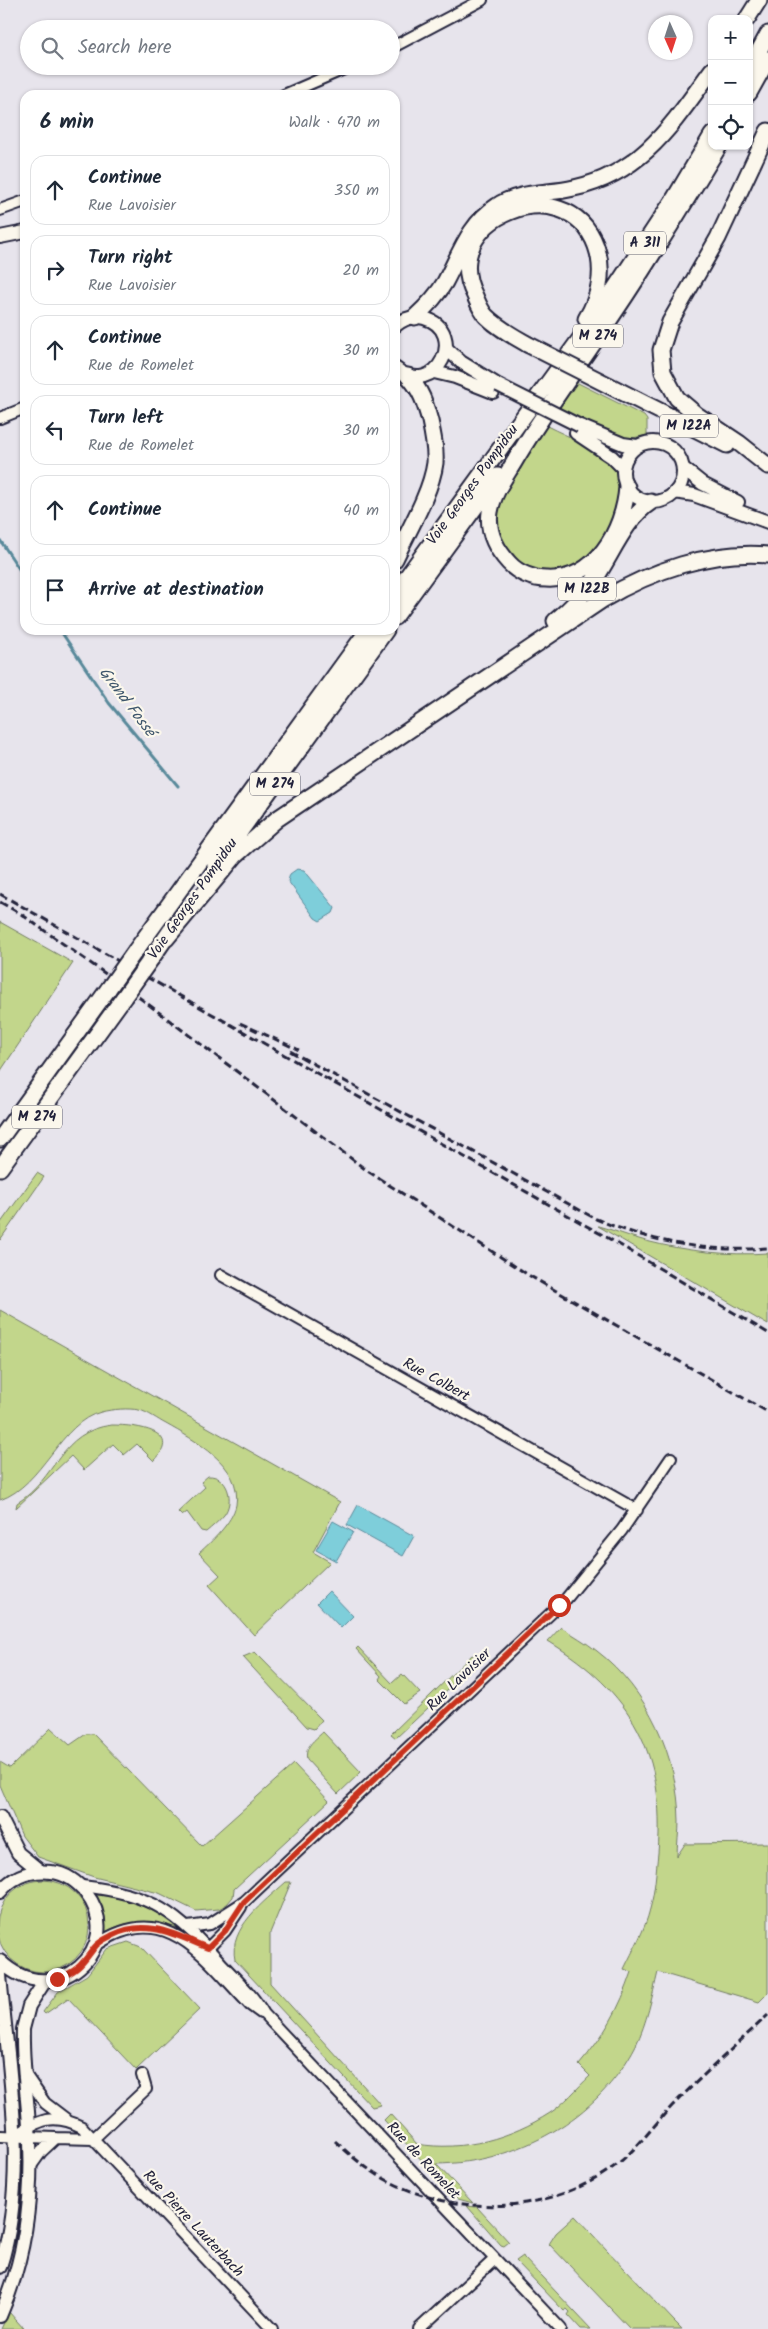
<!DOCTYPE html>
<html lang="en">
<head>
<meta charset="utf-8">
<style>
  :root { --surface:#fff; --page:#f6f6f7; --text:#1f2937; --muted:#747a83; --line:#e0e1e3 }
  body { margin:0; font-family:Kalam,sans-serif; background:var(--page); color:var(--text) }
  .controls { position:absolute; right:15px; top:15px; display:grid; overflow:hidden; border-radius:10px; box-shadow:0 1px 4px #0004 }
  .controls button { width:45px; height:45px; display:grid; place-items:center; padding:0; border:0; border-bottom:1px solid var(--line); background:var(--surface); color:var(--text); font:25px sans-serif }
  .compass { position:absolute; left:648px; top:15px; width:45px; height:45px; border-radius:50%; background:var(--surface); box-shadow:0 1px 4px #0004; rotate:177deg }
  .stop { position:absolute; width:15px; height:15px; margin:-11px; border:4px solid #c8321e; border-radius:50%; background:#fff }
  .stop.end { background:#c8321e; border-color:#fff; box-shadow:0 1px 5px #0008 }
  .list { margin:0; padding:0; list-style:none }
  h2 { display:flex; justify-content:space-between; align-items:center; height:65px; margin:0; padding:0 20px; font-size:21px }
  h2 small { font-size:16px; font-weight:400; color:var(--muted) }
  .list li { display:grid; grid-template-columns:32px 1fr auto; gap:15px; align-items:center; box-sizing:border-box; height:70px; margin:0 10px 10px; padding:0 10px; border:1px solid var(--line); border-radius:15px }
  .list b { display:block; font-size:19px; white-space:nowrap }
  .list p { margin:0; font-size:16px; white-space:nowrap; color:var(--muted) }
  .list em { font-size:16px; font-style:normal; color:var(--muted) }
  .icon { flex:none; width:28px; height:28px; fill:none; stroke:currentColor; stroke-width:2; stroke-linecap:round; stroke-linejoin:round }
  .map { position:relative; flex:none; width:768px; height:2329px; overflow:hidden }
  .search { position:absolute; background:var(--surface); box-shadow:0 1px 4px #0004; left:20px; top:20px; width:380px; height:55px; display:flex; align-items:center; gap:12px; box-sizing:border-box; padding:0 18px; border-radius:28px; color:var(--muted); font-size:19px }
  .panel { position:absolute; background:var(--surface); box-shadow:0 1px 4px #0004; left:20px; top:90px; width:380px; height:545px; border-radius:15px }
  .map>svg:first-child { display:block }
  .green { fill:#c2d68b; stroke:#727c63 }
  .water { fill:#7eceda; stroke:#59899a }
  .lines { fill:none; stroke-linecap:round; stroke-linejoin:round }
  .stream { stroke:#59899a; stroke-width:3 }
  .minor-casing { stroke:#22223b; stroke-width:14 }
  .major-casing { stroke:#22223b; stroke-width:16 }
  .highway-casing { stroke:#22223b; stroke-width:19 }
  .minor { stroke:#fbf7ec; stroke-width:10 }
  .major { stroke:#fbf7ec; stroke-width:12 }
  .highway { stroke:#fbf7ec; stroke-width:15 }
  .rail { stroke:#22223b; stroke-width:3; stroke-dasharray:8 4; stroke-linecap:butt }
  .major-bridge-casing { stroke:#22223b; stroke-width:16; stroke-linecap:butt }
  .highway-bridge-casing { stroke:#22223b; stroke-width:19; stroke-linecap:butt }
  .major-bridge { stroke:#fbf7ec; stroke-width:12 }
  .highway-bridge { stroke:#fbf7ec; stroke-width:15 }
  .route { stroke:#c8321e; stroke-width:6 }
  .labels { text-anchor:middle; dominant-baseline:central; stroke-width:4.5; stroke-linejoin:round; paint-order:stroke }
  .shield { fill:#fbf7ec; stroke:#636270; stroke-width:1 }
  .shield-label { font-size:14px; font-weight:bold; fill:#22223b }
  .street-label { font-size:15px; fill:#22223b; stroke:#fbf7ec }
  .water-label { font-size:16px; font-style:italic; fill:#3e566b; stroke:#fbf7ec }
</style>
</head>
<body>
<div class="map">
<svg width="768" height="2329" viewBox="0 0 768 2329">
  <rect width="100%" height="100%" fill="#e7e4ec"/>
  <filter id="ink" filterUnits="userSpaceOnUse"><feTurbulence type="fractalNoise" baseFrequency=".02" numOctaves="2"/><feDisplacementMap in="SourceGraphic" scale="10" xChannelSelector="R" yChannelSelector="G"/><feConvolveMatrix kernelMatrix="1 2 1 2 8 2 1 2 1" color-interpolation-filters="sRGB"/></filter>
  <g filter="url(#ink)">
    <path class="green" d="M576,382L644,416L647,420V435L628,439L620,437L558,409Z
      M547,426C568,437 600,448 615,467C618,470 618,477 619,481C620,486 622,491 622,496C619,515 601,550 586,562C562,580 524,575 508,551C501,539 495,525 497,511C500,489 534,446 547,426Z
      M0,922L73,963L0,1072Z
      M37,1173L44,1177L0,1240V1224Z
      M598,1226C614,1230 630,1237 646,1241C685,1251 727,1256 768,1253V1325Z
      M0,1310L340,1502L313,1552L330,1562L254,1635L209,1585L220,1575L199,1553C212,1541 232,1523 236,1505C243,1465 194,1440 166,1424C158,1420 148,1412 139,1410C128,1408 113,1409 101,1412C60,1422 43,1485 0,1500Z
      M112,1425C133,1425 185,1430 154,1461L137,1444L124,1455L113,1444L84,1470L71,1456L16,1508L17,1503C57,1479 59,1431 112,1425Z
      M208,1476C228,1475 235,1501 224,1515C219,1521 212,1527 206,1532L201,1531L187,1512L182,1516L178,1512L205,1487L201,1482Z
      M561,1627C573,1635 586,1642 597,1651C648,1690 678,1757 679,1821C679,1833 677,1844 677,1856L685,1844L768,1843V1993L759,2002L658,1972C652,1997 647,2022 636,2045C598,2119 518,2163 436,2164L473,2203L458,2199L384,2120L390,2114L417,2144C463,2152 511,2138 550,2113C564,2104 577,2088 590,2076L579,2065C604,2036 620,2008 632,1972L624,1969C633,1950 645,1930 650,1909C655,1892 656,1871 658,1853C666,1754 632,1692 548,1641Z
      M358,1647L392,1683L402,1674L420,1693L404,1704L379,1679L381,1676L356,1649Z
      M255,1652L322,1720L314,1729L307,1727L243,1657Z
      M472,1655L479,1660L396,1738L391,1734Z
      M51,1728L70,1745L86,1734H93L202,1846L294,1764L329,1801L234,1889L233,1897L227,1904L219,1909L196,1911L159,1893L94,1877L38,1857L22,1836L0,1785V1762L10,1768Z
      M323,1732L361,1772L338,1794L307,1760C304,1746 315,1740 323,1732Z
      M-3 1926a46 46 0 1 1 92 0a46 46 0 1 1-92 0Z
      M286,1882H291L270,1933V1983L381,2105L372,2107L235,1960C228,1928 264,1902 286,1882Z
      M96,1895C130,1897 159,1912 186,1931C157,1921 133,1917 105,1932L101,1906Z
      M128,1942L141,1947L200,2009L136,2070L68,1998L45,2014L43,2012L58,1992L87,1975L107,1949Z
      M467,2206L477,2207L509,2242L504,2246L501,2245Z
      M575,2216L673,2320L682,2329H630L549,2244L556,2233Z
      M523,2256L524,2258L591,2329H581L568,2315L570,2312L567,2309L564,2311L516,2261Z
      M9,2312L24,2329H1Z"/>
    <path class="water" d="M297,869L304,870L335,908L333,913L320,921L315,918L288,881L290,874Z
      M358,1505L414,1536L403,1556L347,1525Z
      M333,1521L353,1532L336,1561L316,1550Z
      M329,1591L353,1616L341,1628L317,1603Z"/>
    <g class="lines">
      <path class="stream" d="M0,540L25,578
        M60,630L109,703L178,786"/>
      <defs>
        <path id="minor" d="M391,48L482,0
          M284,95L351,66
          M0,210L25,201
          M0,418L25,408
          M221,1275L637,1510
          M82,1886C155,1895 174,1911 222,1964C237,1980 253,1995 264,2014L561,2329
          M188,1927L210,1924L244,1902L566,1599L622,1530L671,1458
          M95,1946C166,1896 204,1958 250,2005L261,2013
          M208,1948L225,1931L241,1907
          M25,2074L45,2103L66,2119
          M0,2136L56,2138
          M14,2137C38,2120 53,2112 82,2127L272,2329
          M93,2139L146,2089L142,2075
          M31,2166L41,2152L56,2138L93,2139
          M419,2329L495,2259"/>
        <path id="major" d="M0,237L25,232
          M395,326C403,319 413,315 424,318C469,330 437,402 395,368
          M446,348L461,362L498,385
          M434,372L455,377L493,392
          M580,426L623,444L637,446
          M576,433L612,457L623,468
          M623 472a30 30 0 1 1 60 0a30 30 0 1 1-60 0Z
          M683,468L703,484L738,502
          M675,492L694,495L768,522
          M0,1817L18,1853L40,1871
          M0,1892C13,1876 31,1870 51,1872C65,1873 78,1882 86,1893C128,1947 55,2014 0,1961
          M0,1975C8,2068 29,2177 0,2267
          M0,2316C27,2255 34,2191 29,2125C27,2093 22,2061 23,2029L29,2006L45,1981"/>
        <path id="highway" d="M747,19L759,0
          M749,69L768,34
          M749,93L768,59
          M768,131L718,238L670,322L661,350L663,372L677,398L697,415L739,443L768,466
          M415,317C426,307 437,296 445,282C460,254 469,224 497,206C519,191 550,194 574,188C643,173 673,123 712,70
          M527,344C513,336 498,328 486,316C481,311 478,303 475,296C435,218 567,166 596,246C605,271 599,298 586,319
          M610,386L727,445
          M627,487C624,530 595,582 546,579C533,579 518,573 509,563C496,549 487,532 490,512C493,494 504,479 513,464C538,421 567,382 595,341C639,278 679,212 719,146
          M395,559C408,531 431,493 435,463C436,449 433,435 430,421C425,403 421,390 408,376
          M395,593L596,317L674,199L712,135
          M395,617L498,476
          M555,621C571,608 585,594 597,576C613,552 626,518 651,502
          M215,866L386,630
          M166,939L236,855L277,819L602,600C651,571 710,550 768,555
          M136,950L368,630
          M151,959L171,930
          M0,1139L109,988
          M0,1168L124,997"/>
      </defs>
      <use href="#minor" class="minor-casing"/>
      <use href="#major" class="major-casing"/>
      <use href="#highway" class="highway-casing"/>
      <use href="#minor" class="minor"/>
      <use href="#major" class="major"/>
      <use href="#highway" class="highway"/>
      <path class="rail" d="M0,894L615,1242L768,1333
        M0,902L21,914L144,1001L369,1172L530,1276L768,1412
        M240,1023L299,1050
        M290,1051L596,1219C650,1242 709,1253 768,1248
        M335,2141C350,2155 365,2168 383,2178C456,2219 554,2215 620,2162C640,2145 654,2125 672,2106C703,2075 736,2045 768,2015"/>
      <defs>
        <path id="major-bridge" d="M498,385L580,426"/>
        <path id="highway-bridge" d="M527,344L610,386
          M109,988L136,950
          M124,997L151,959"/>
      </defs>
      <use href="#major-bridge" class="major-bridge-casing"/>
      <use href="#highway-bridge" class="highway-bridge-casing"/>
      <use href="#major-bridge" class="major-bridge"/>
      <use href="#highway-bridge" class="highway-bridge"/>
    </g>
  </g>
  <g class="lines" filter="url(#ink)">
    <path class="route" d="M57,1979C78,1971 82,1964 94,1948C98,1942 107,1938 113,1935C146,1918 176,1935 208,1948L225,1931L244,1902L559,1605"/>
  </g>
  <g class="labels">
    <g class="shield">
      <rect x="624" y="231.5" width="42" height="23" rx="4"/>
      <rect x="573" y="324.5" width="50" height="23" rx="4"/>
      <rect x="660" y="414.5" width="58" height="23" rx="4"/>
      <rect x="558" y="577.5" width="58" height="23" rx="4"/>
      <rect x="250" y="772.5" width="50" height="23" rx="4"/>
      <rect x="12" y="1105.5" width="50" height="23" rx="4"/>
    </g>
    <g class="shield-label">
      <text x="645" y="243">A 311</text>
      <text x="598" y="336">M 274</text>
      <text x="689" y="426">M 122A</text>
      <text x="587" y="589">M 122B</text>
      <text x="275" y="784">M 274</text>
      <text x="37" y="1117">M 274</text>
    </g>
    <g class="street-label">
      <text transform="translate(473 485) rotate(-54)">Voie Georges Pompidou</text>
      <text transform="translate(193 899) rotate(-55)">Voie Georges Pompidou</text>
      <text transform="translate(436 1380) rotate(29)">Rue Colbert</text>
      <text transform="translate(459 1680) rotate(-44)">Rue Lavoisier</text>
      <text transform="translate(423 2161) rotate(47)">Rue de Romelet</text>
      <text transform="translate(193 2224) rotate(47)">Rue Pierre Lauterbach</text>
    </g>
    <g class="water-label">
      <text transform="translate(127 702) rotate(53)">Grand Fossé</text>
    </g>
  </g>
</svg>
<div class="controls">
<button>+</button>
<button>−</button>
<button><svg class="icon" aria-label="locate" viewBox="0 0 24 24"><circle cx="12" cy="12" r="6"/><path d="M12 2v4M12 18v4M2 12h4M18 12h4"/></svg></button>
</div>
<svg class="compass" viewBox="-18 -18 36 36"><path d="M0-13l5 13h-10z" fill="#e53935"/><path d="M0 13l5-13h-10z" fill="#747a83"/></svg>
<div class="stop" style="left:559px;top:1605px"></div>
<div class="stop end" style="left:57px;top:1979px"></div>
<div class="search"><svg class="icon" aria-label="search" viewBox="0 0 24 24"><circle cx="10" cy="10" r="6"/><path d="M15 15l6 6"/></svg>Search here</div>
<section class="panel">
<h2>6 min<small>Walk · 470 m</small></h2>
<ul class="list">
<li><svg class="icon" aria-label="ahead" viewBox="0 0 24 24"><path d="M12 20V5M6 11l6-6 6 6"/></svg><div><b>Continue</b><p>Rue Lavoisier</p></div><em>350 m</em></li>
<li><svg class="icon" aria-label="right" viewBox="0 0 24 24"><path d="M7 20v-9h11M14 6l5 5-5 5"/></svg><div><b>Turn right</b><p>Rue Lavoisier</p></div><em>20 m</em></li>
<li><svg class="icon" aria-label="ahead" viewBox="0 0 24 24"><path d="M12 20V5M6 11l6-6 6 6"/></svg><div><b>Continue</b><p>Rue de Romelet</p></div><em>30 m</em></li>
<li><svg class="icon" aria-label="left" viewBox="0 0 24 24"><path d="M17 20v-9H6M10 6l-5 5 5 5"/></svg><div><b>Turn left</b><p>Rue de Romelet</p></div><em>30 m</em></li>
<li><svg class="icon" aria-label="ahead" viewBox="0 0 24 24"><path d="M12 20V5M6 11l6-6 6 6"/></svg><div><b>Continue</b></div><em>40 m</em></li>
<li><svg class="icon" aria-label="arrive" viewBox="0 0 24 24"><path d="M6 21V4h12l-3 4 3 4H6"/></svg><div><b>Arrive at destination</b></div></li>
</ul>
</section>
</div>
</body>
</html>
